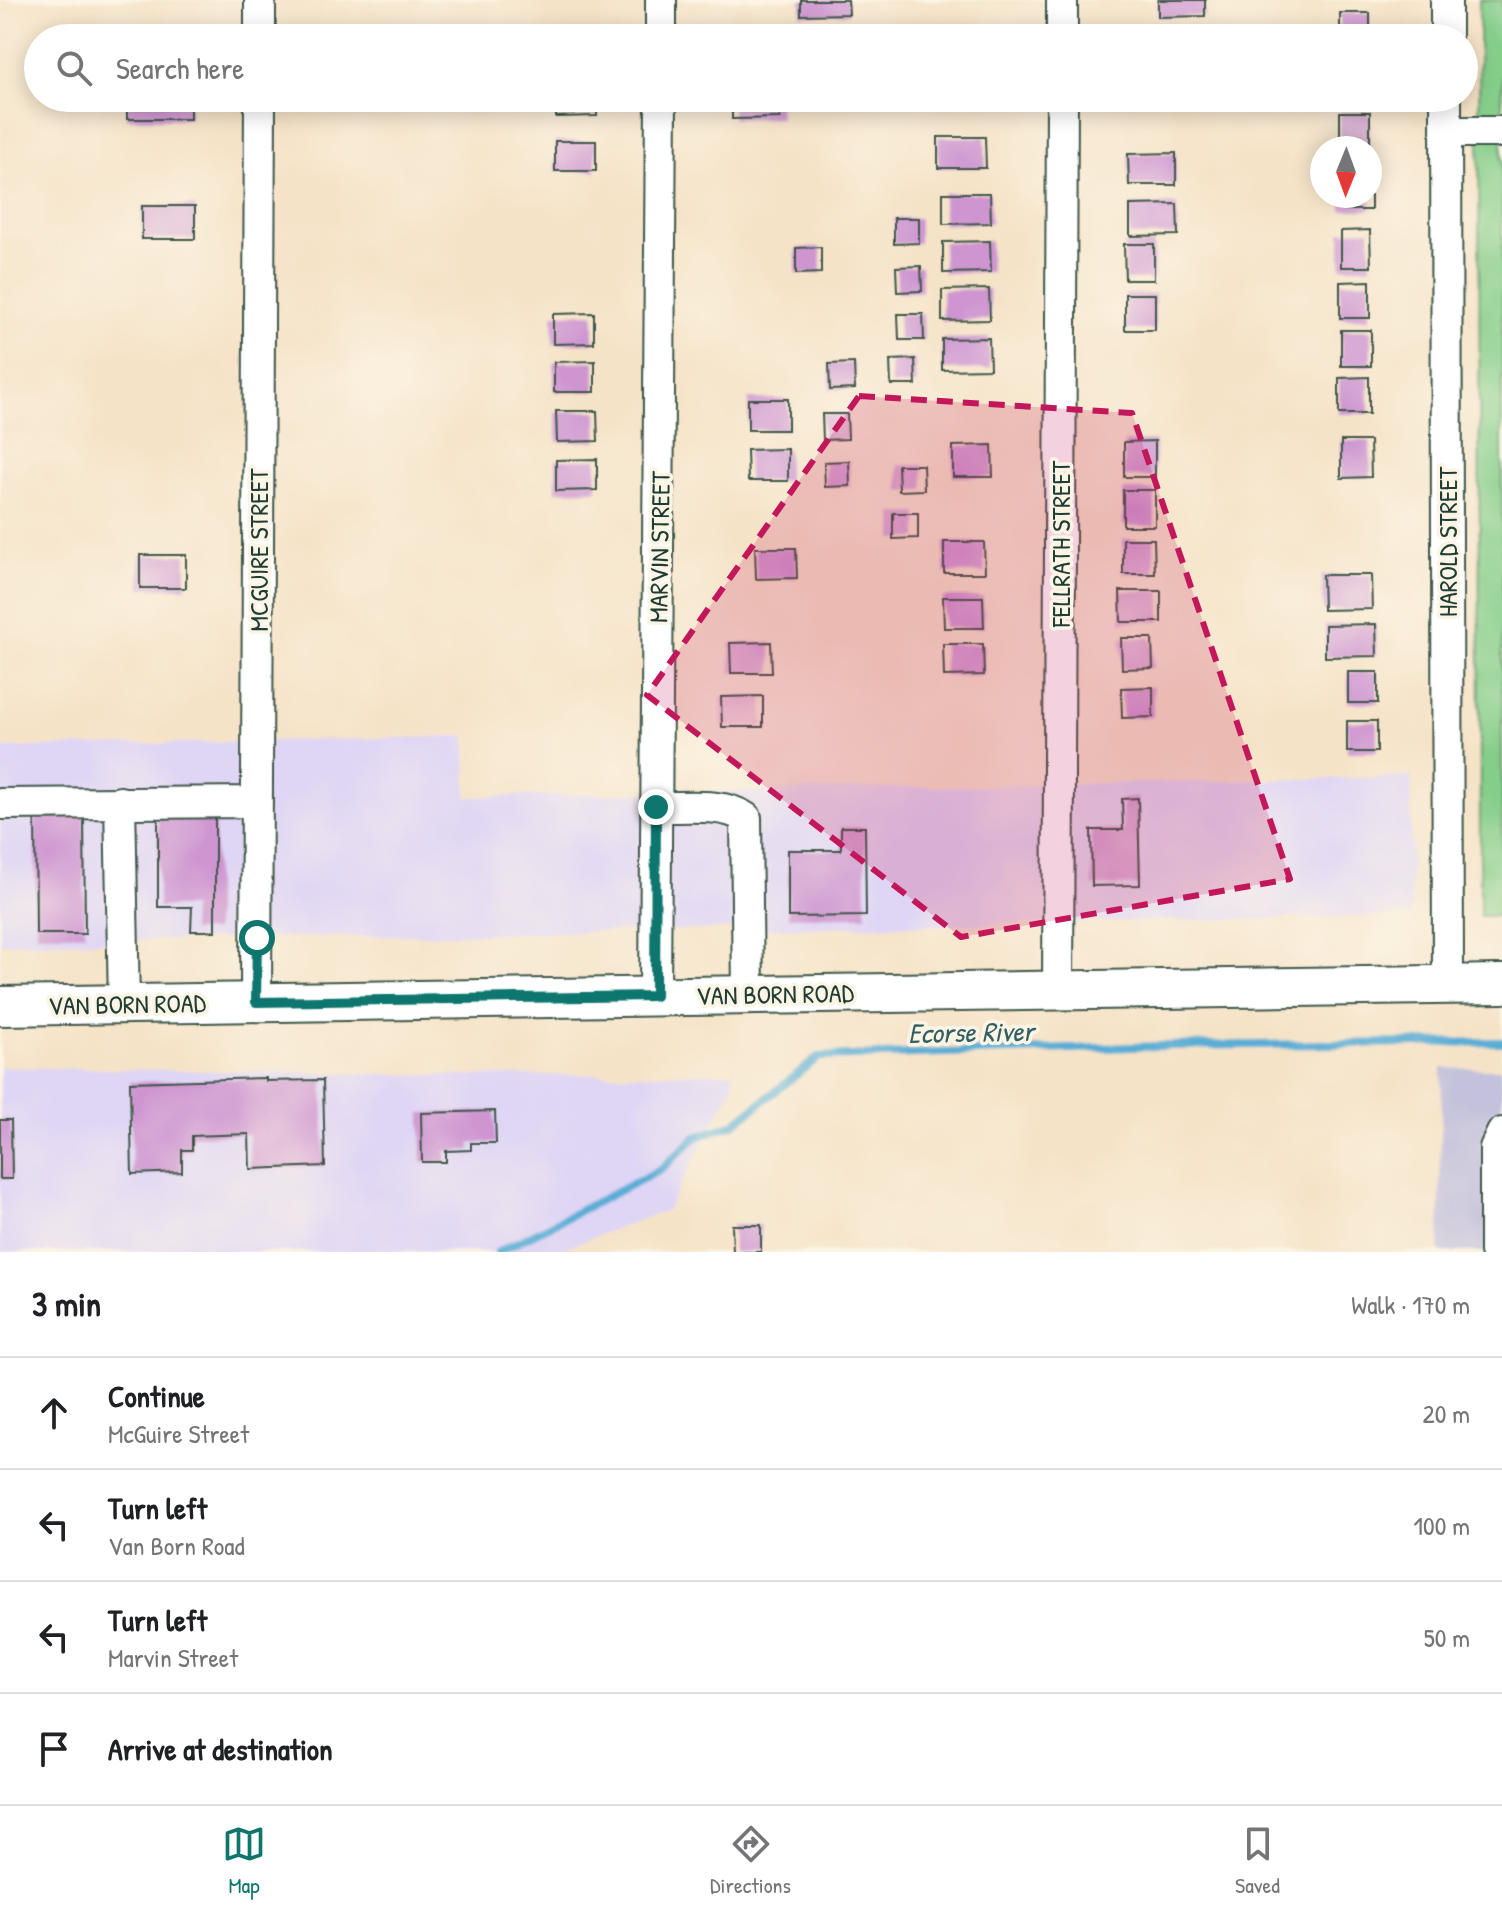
<!DOCTYPE html>
<html lang="en">
<head>
<meta charset="utf-8">
<style>
  :root { --surface:#fff; --page:#f2f2f2; --text:#202124; --muted:#757577; --line:#e0e0e0; --accent:#0f766e }
  body { margin:0; font-family:"Patrick Hand",sans-serif; background:var(--page); color:var(--text) }
  .compass { position:absolute; left:1310px; top:136px; width:72px; height:72px; border-radius:50%; background:var(--surface); box-shadow:0 4px 20px #0003; rotate:181deg }
  .stop { position:absolute; width:24px; height:24px; margin:-18px; border:6px solid #0f766e; border-radius:50%; background:#fff }
  .stop.end { background:#0f766e; border-color:#fff; box-shadow:0 2px 8px #0008 }
  .list { margin:0; padding:0; list-style:none }
  h2 { display:flex; justify-content:space-between; align-items:center; height:104px; margin:0; padding:0 32px; font-size:34px }
  h2 small { font-size:26px; font-weight:400; color:var(--muted) }
  .list li { display:grid; grid-template-columns:52px 1fr auto; gap:24px; align-items:center; box-sizing:border-box; height:112px; padding:0 32px; border-top:2px solid var(--line) }
  .list b { display:block; font-size:30px; white-space:nowrap }
  .list p { margin:0; font-size:26px; white-space:nowrap; color:var(--muted) }
  .list em { font-size:26px; font-style:normal; color:var(--muted) }
  .icon { flex:none; width:44px; height:44px; fill:none; stroke:currentColor; stroke-width:2; stroke-linecap:round; stroke-linejoin:round }
  .map { position:relative; flex:none; width:1502px; height:1252px; overflow:hidden }
  .search { position:absolute; background:var(--surface); box-shadow:0 4px 20px #0003; left:24px; right:24px; top:24px; height:88px; display:flex; align-items:center; gap:20px; box-sizing:border-box; padding:0 28px; border-radius:44px; color:var(--muted); font-size:30px }
  .sheet { height:552px; background:var(--surface) }
  nav { display:flex; justify-content:space-around; align-items:center; box-sizing:border-box; height:112px; border-top:2px solid var(--line); background:var(--surface); font-size:22px; color:var(--muted) }
  nav a { display:grid; justify-items:center; gap:4px }
  nav .on { color:var(--accent) }
  .map>svg:first-child { display:block }
  .built { fill:#dfd5f5 }
  .industrial { fill:#c3c1db }
  .green { fill:#85ce8a; stroke:#52865f; stroke-width:2 }
  .lines { fill:none; stroke-linecap:round; stroke-linejoin:round }
  .stream { stroke:#5aadd5; stroke-width:8 }
  .building { fill:#ce95d1 }
  .minor-casing { stroke:#3f564a; stroke-width:34 }
  .major-casing { stroke:#3f564a; stroke-width:42 }
  .minor { stroke:#fff; stroke-width:30 }
  .major { stroke:#fff; stroke-width:38 }
  .route { stroke:#0f766e; stroke-width:10 }
  .marked { fill:#c2185b; fill-opacity:0.2; stroke:#c2185b; stroke-width:6; stroke-dasharray:16 10; stroke-linejoin:round }
  .labels { text-anchor:middle; dominant-baseline:central; stroke-width:7; stroke-linejoin:round; paint-order:stroke }
  .street-label { font-size:26px; fill:#1f3d34; stroke:#fcf5e5 }
  .water-label { font-size:28px; font-style:italic; fill:#315f64; stroke:#fcf5e5 }
</style>
</head>
<body>
<div class="map">
<svg width="1502" height="1252" viewBox="0 0 1502 1252">
  <rect width="100%" height="100%" fill="#fcf5e5"/>
  <filter id="ink" filterUnits="userSpaceOnUse"><feTurbulence type="fractalNoise" baseFrequency=".0125" numOctaves="2"/><feDisplacementMap in="SourceGraphic" scale="16" xChannelSelector="R" yChannelSelector="G"/><feConvolveMatrix kernelMatrix="1 2 1 2 8 2 1 2 1" color-interpolation-filters="sRGB"/></filter>
  <filter id="wash" filterUnits="userSpaceOnUse"><feTurbulence type="fractalNoise" baseFrequency=".006" numOctaves="4" result="noise"/><feDisplacementMap in="SourceGraphic" scale="32" xChannelSelector="R" yChannelSelector="G"/><feGaussianBlur stdDeviation="1.8" result="paint"/><feColorMatrix in="noise" values="0 0 0 0 0 0 0 0 0 0 0 0 0 0 0 0 0 1.4 0 .05"/><feComposite in="paint" operator="in"/></filter>
  <g filter="url(#wash)">
    <rect width="100%" height="100%" fill="#f5e3c8"/>
    <path class="built" d="M466,736L467,797L1411,777V916L0,943V748Z
      M0,1067L482,1076L733,1073V1086L667,1210L553,1252H0Z"/>
    <path class="industrial" d="M1442,1068L1502,1069V1252H1439Z"/>
    <path class="green" d="M1479,0H1502V916H1480Z"/>
    <g class="lines">
      <path class="stream" d="M498,1252L660,1170L696,1137L734,1124L819,1057L1162,1046L1502,1042"/>
    </g>
    <g id="blocks">
      <path class="building" d="M801,0H848L849,14L801,15Z
        M1158,0H1205V16L1158,17Z
        M1340,13H1370V38H1340Z
        M127,98H190V119H127Z
        M556,98H597V116L556,117Z
        M732,98H779L780,118L732,119Z
        M1340,112H1370V148H1340Z
        M938,137H985L986,168H938Z
        M555,141H596V171H555Z
        M1176,153V185H1129L1128,154Z
        M943,193H990L991,223L943,224Z
        M1342,196H1371V210H1342Z
        M1177,204L1178,235L1130,236V205Z
        M142,206H195V239H142Z
        M894,218H919V243L894,244Z
        M1370,230L1371,267H1341V231Z
        M990,241L991,272L943,273V242Z
        M1124,244H1154V280H1125Z
        M821,247V273L796,274V248Z
        M921,266L922,291L897,292L896,267Z
        M1370,281V318H1340V282Z
        M989,289L990,320L942,321V290Z
        M1125,294H1155V330H1125Z
        M594,313V343L553,344V314Z
        M898,314H923L924,340H899Z
        M1341,330H1371V366H1341Z
        M989,338L990,369L942,370V339Z
        M915,359L916,385H891L890,360Z
        M595,361V392H554V362Z
        M854,363L855,389L830,390L829,364Z
        M1369,377V414H1339V378Z
        M748,399H788V430H748Z
        M556,411H597L598,441L557,442Z
        M822,414H847L848,439L823,440Z
        M1155,441V477H1124V442Z
        M1341,441H1370L1371,477L1341,478Z
        M992,445L993,477H953V446Z
        M788,449V481H748L747,450Z
        M597,459V490L556,491V460Z
        M849,461L850,486L825,487L824,462Z
        M898,465H923L924,490L899,491Z
        M1123,490H1155V526H1123Z
        M893,513H918V538L893,539Z
        M1123,539H1154L1155,574H1123Z
        M944,542H984L985,573H944Z
        M755,548H796L797,578L756,579Z
        M140,555H186V588H140Z
        M1322,575H1371L1372,609L1323,610Z
        M1120,591H1161V622H1121Z
        M943,597H983L984,628H944Z
        M1376,624L1377,656L1325,657V625Z
        M1121,638H1152L1153,668L1122,669Z
        M771,642L772,673H731L730,643Z
        M943,644H983L984,675L944,676Z
        M1348,672H1378V703H1348Z
        M1153,687V717L1122,718L1121,688Z
        M763,696V727H722L721,697Z
        M1347,721H1377V752H1347Z
        M1138,798L1140,885L1092,886L1091,830H1123L1122,799Z
        M158,810H215V931H191L192,907H158Z
        M35,813H84L85,934H36Z
        M841,827H865L866,916L788,917V850H841Z
        M266,1078V1081L323,1080L325,1166L250,1169L249,1134L192,1136V1150H182V1172L132,1174L130,1082Z
        M495,1111L496,1143H471V1150L446,1151V1162H422L421,1113Z
        M0,1120H11L12,1179H0Z
        M732,1225H761V1252H733Z"/>
    </g>
  </g>
  <g filter="url(#ink)">
    <use href="#blocks" fill-opacity="0" stroke="#3f564a" stroke-width="2"/>
    <g class="lines">
      <defs>
        <path id="minor" d="M1446,0V38
          M260,38V0
          M661,38V0
          M1062,38V0
          M1446,98L1448,985
          M1446,132H1502
          M120,802L124,1004
          M0,804L257,802
          M656,807C684,808 723,802 746,818L748,995
          M1058,991L1062,98
          M655,996L661,98
          M256,1002L260,98
          M1495,1252V1148L1502,1133"/>
        <path id="major" d="M0,1006L1502,984"/>
      </defs>
      <use href="#minor" class="minor-casing"/>
      <use href="#major" class="major-casing"/>
      <use href="#minor" class="minor"/>
      <use href="#major" class="major"/>
    </g>
  </g>
  <g class="lines" filter="url(#ink)">
    <path class="route" d="M257,938L256,1002L655,996L656,807"/>
  </g>
  <path class="marked" d="M859,396L1132,413L1290,879L961,937L647,695Z"/>
  <g class="labels">
    <g class="street-label">
      <text transform="translate(1447 542) rotate(-90)">HAROLD STREET</text>
      <text transform="translate(1060 544) rotate(-90)">FELLRATH STREET</text>
      <text transform="translate(659 547) rotate(-89)">MARVIN STREET</text>
      <text transform="translate(258 550) rotate(-90)">MCGUIRE STREET</text>
      <text transform="translate(775 994) rotate(-1)">VAN BORN ROAD</text>
      <text transform="translate(127 1004) rotate(-1)">VAN BORN ROAD</text>
    </g>
    <g class="water-label">
      <text transform="translate(971 1032) rotate(-1)">Ecorse River</text>
    </g>
  </g>
</svg>
<svg class="compass" viewBox="-18 -18 36 36"><path d="M0-13l5 13h-10z" fill="#e53935"/><path d="M0 13l5-13h-10z" fill="#757577"/></svg>
<div class="stop" style="left:257px;top:938px"></div>
<div class="stop end" style="left:656px;top:807px"></div>
<div class="search"><svg class="icon" aria-label="search" viewBox="0 0 24 24"><circle cx="10" cy="10" r="6"/><path d="M15 15l6 6"/></svg>Search here</div>
</div>
<section class="sheet">
<h2>3 min<small>Walk · 170 m</small></h2>
<ul class="list">
<li><svg class="icon" aria-label="ahead" viewBox="0 0 24 24"><path d="M12 20V5M6 11l6-6 6 6"/></svg><div><b>Continue</b><p>McGuire Street</p></div><em>20 m</em></li>
<li><svg class="icon" aria-label="left" viewBox="0 0 24 24"><path d="M17 20v-9H6M10 6l-5 5 5 5"/></svg><div><b>Turn left</b><p>Van Born Road</p></div><em>100 m</em></li>
<li><svg class="icon" aria-label="left" viewBox="0 0 24 24"><path d="M17 20v-9H6M10 6l-5 5 5 5"/></svg><div><b>Turn left</b><p>Marvin Street</p></div><em>50 m</em></li>
<li><svg class="icon" aria-label="arrive" viewBox="0 0 24 24"><path d="M6 21V4h12l-3 4 3 4H6"/></svg><div><b>Arrive at destination</b></div></li>
</ul>
</section>
<nav>
<a class="on"><svg class="icon" aria-label="map" viewBox="0 0 24 24"><path d="M3 6l6-2 6 2 6-2v14l-6 2-6-2-6 2zM9 4v14M15 6v14"/></svg>Map</a>
<a><svg class="icon" aria-label="directions" viewBox="0 0 24 24"><path d="M12 3l9 9-9 9-9-9zM9 14v-3h6M13 9l2 2-2 2"/></svg>Directions</a>
<a><svg class="icon" aria-label="saved" viewBox="0 0 24 24"><path d="M7 4h10v16l-5-4-5 4z"/></svg>Saved</a>
</nav>
</body>
</html>
